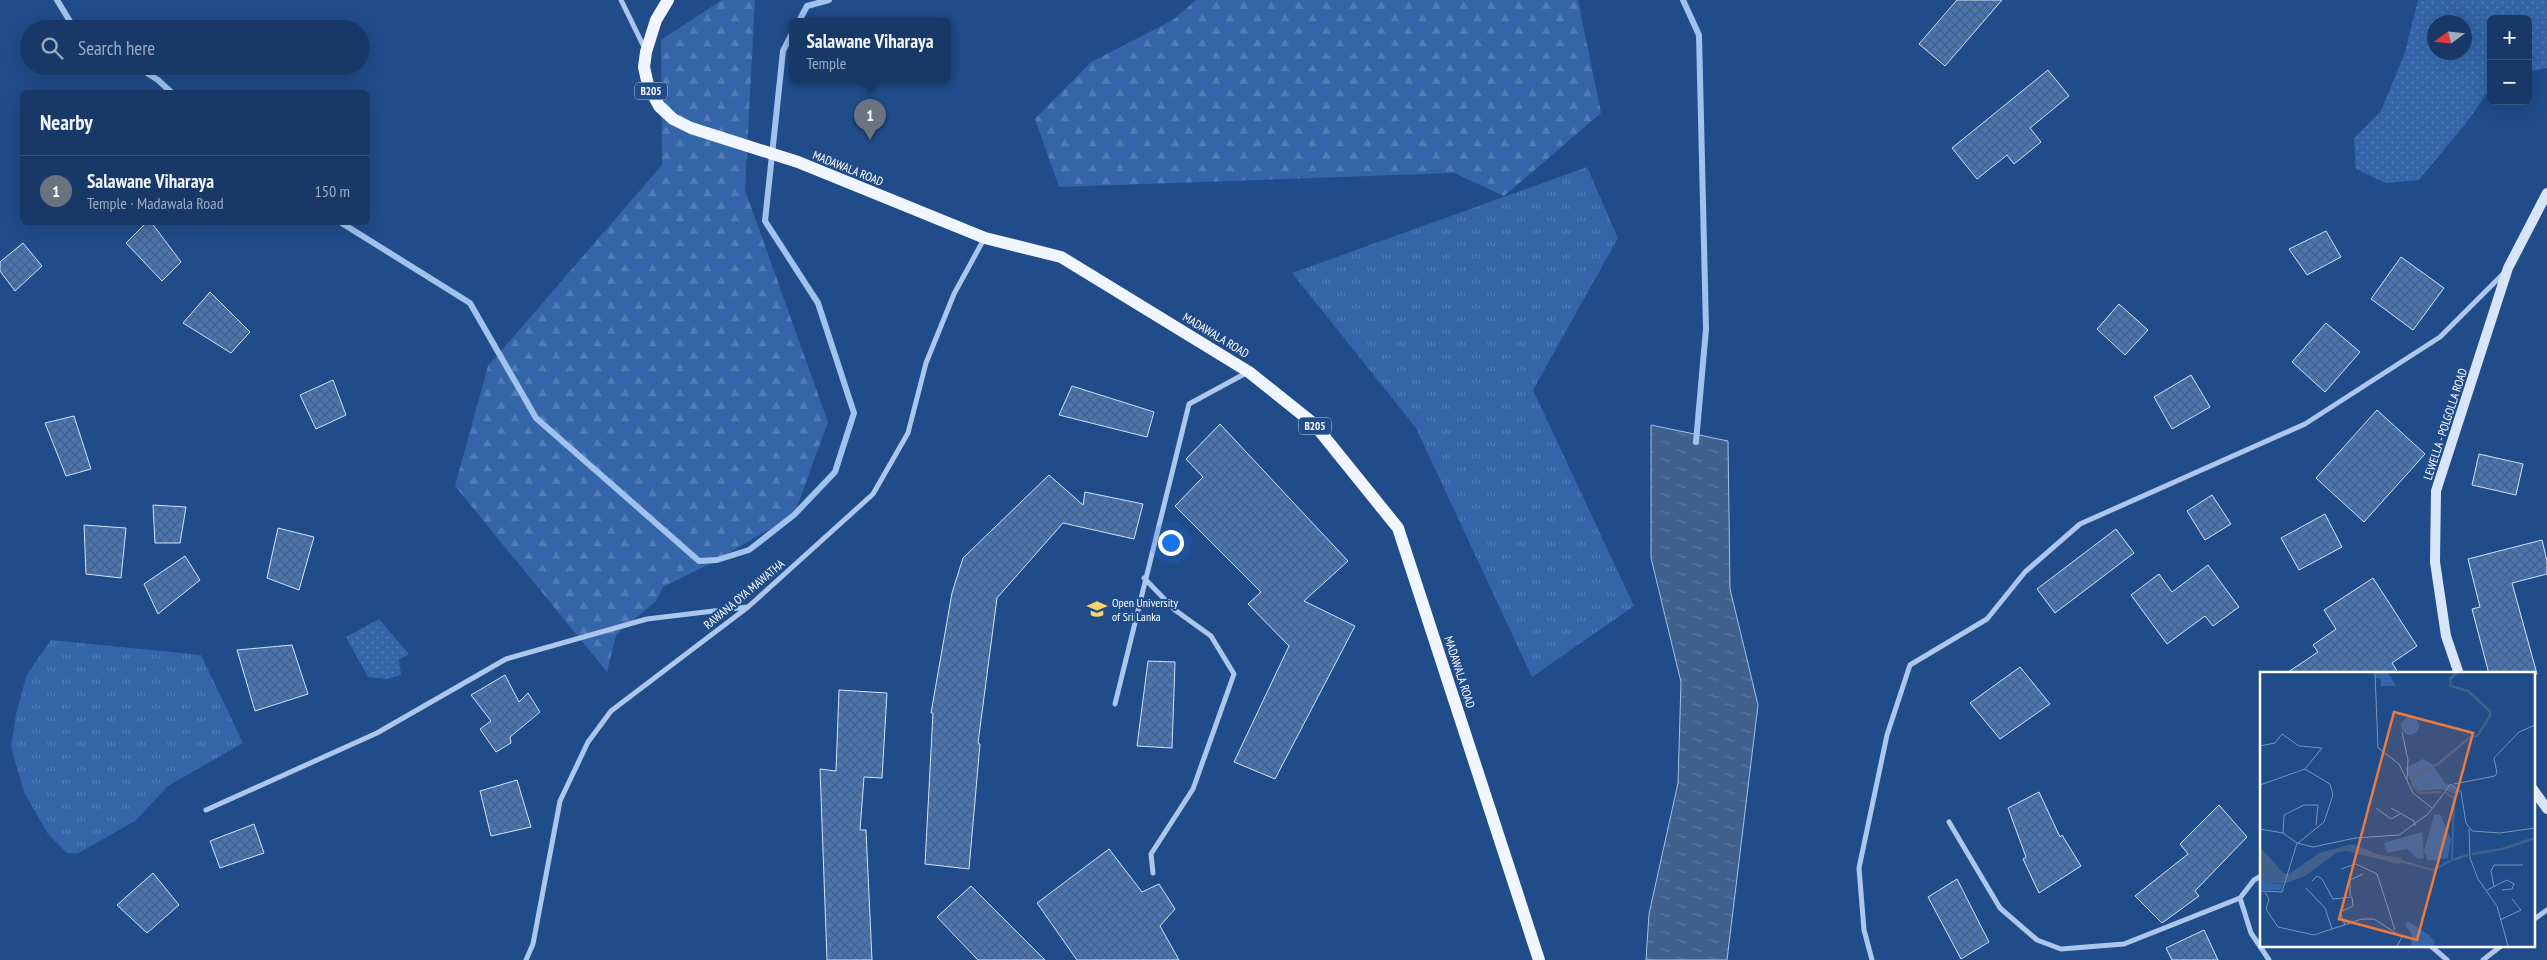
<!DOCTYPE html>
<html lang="en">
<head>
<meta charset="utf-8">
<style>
  :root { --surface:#183968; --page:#21406e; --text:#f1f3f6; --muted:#9facc0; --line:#36537c; --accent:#8c9099 }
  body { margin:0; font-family:"PT Sans Narrow",sans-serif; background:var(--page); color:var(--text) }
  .controls { position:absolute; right:15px; top:15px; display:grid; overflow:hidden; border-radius:8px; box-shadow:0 5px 20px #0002 }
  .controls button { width:45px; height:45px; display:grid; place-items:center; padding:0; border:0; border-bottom:1px solid var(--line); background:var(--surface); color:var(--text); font:25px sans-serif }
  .compass { position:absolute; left:2427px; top:15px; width:45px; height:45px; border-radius:50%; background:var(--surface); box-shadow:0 5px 20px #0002; rotate:255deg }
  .you { position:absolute; left:1170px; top:542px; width:18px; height:18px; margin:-12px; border:4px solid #fff; border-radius:50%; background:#1a73e8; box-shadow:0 0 0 8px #1a73e833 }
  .badge { display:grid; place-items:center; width:32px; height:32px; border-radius:50%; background:var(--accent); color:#fff; font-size:16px; font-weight:700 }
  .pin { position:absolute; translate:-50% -41px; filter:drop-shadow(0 1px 2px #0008) }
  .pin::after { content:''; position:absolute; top:26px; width:18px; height:15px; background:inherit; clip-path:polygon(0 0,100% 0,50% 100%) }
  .popup { position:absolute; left:789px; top:18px; width:162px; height:65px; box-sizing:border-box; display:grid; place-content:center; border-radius:8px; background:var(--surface); filter:drop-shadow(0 1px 4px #0005); font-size:16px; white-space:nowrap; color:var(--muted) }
  .popup b { font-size:19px; color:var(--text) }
  .popup::after { content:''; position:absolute; left:50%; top:100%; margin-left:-10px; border:10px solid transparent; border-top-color:var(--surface) }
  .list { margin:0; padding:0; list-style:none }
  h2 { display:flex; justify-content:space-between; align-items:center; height:65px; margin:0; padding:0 20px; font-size:21px }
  h2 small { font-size:16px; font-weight:400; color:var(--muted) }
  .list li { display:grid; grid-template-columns:32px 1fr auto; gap:15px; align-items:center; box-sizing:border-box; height:70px; padding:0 20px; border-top:1px solid var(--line) }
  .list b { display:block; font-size:19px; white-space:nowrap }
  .list p { margin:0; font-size:16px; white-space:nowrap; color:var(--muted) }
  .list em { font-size:16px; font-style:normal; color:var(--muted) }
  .icon { flex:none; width:28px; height:28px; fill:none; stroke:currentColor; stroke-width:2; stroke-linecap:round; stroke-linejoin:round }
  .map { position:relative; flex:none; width:2547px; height:960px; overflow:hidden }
  .search { position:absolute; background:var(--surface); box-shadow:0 5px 20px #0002; left:20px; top:20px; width:350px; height:55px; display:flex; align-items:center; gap:12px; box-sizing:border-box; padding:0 18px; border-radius:28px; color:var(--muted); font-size:19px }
  .panel { position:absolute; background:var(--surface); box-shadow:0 5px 20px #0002; left:20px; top:90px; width:350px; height:135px; border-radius:8px }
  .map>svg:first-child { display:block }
  .grass { fill:url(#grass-tufts) }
  .forest { fill:url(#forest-firs) }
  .park { fill:url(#park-dots); fill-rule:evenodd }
  .water { fill:url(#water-ripples); stroke:#a0c2ed }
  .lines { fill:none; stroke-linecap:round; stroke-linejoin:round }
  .stream { stroke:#a0c2ed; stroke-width:6 }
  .building { fill:url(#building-cross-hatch); stroke:#d1e2f8 }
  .street { stroke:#acc7eb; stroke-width:5 }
  .secondary { stroke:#d8e5f9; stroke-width:10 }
  .primary { stroke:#f1f6fe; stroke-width:12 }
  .labels { text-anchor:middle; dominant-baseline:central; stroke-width:4; stroke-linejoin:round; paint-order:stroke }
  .shield { fill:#204c8a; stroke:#bcc9dc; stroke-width:1 }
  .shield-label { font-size:11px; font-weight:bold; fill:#fff }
  .street-label { font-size:12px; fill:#fff; stroke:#204c8a }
  .poi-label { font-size:12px; fill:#fff; stroke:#204c8a; text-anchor:start }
  .inset-river { fill:none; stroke:#40608d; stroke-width:2.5 }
  .inset-road { fill:none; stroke:#7994b9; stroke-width:1 }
  .view { fill:#ed7a3d; fill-opacity:0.15; stroke:#ed7a3d; stroke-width:2.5 }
  .inset-edge { fill:none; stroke:#fff; stroke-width:2.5 }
</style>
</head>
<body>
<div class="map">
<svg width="2547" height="960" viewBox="0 0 2547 960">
  <defs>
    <pattern id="grass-tufts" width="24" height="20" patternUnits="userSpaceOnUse" patternTransform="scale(1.25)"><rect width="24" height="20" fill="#3465a8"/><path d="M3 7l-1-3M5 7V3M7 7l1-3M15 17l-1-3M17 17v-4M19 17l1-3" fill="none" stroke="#527cb5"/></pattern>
    <pattern id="forest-firs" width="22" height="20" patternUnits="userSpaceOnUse" patternTransform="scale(1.25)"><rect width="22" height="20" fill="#3465a8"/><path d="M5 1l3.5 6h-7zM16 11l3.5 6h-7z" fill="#527cb5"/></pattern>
    <pattern id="park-dots" width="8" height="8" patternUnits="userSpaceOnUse" patternTransform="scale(1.25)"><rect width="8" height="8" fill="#3465a8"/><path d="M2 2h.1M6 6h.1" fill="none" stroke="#527cb5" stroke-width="1.8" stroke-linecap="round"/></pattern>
    <pattern id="water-ripples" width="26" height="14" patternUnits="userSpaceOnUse" patternTransform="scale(1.25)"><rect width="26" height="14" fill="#40608d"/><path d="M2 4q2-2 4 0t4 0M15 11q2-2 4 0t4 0" fill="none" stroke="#5d789e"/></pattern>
    <pattern id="building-cross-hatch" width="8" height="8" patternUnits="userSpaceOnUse" patternTransform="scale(1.25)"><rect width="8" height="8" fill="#4975b2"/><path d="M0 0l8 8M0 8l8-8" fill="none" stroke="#4a607f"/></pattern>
  </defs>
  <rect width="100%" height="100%" fill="#204c8a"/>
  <path class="grass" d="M1587,167L1618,238L1533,390L1634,606L1532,677L1416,428L1292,273Z
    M51,640L201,655L243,743L168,786L135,821L77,854L67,853L48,834L24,792L11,747L16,714L27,674Z"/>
  <path class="forest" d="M722,0H755L745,190L828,422L794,515L717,560L663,587L656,601L616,635L607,672L455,486L488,366L662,165L661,40Z
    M1196,0H1578L1601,113L1504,196L1454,173L1059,187L1035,119L1091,62L1173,20Z"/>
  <path class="park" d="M2418,0H2547V68L2528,72V19H2491V87L2467,122L2419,180L2386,183L2356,169L2354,138L2381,111L2405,52ZM2434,22H2464V52H2434Z
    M379,619L409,654L399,660L401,675L387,679L368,677L346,637Z"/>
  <path class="water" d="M1651,425L1728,441L1730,589L1758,705L1727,960H1646L1649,914L1678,783L1681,682L1651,558Z"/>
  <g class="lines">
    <path class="stream" d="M57,0L71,23L79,29
      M1683,0L1699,35L1706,329L1696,442
      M799,21L807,6L829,0
      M136,66L158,80L171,92
      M340,222L470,303L536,418L699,561L717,560L749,550L794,515L835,472L854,413L818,303L765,221L783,51L792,33"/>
  </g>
  <path class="building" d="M1957,0H2002L1945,66L1919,44Z
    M2048,70L2069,96L2030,128L2041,142L2014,164L2007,155L1977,179L1952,148Z
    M147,222H151L181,262L162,281L126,243Z
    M2326,231L2341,257L2307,275L2289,249Z
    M23,243L42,266L15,291L0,271V262Z
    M2401,257L2444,288L2413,330L2371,299Z
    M210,292L250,332L231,353L183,323Z
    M2119,304L2148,330L2125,355L2097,329Z
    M2326,323L2360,352L2325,392L2292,362Z
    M2191,375L2210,407L2172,429L2154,397Z
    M333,380L346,415L316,429L300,395Z
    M1072,386L1154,412L1147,437L1059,415Z
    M2377,410L2425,454L2364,522L2316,478Z
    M74,416L91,469L66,476L45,423Z
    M1220,424L1348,561L1304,601L1355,626L1275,779L1234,762L1289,646L1248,604L1261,592L1175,506L1203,477L1186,459Z
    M2479,454L2523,464L2516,495L2472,485Z
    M1049,475L1083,505L1085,492L1143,504L1134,539L1063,523L997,598L978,743L980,744L969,869L925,864L933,713H931L952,593L963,558Z
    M2212,495L2231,524L2205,540L2187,511Z
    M153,505L186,507L180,543H155Z
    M2325,514L2342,547L2299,570L2281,538Z
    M84,525L126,528L121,578L86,574Z
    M278,528L314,537L299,590L267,578Z
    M2116,529L2134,553L2055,613L2037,589Z
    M2542,540L2547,561V574L2512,583L2537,674H2489L2472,609L2480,607L2468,559Z
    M185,556L200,580L158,614L144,584Z
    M2208,565L2239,607L2213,626L2205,616L2167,644L2131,595L2159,574L2172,592Z
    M2373,578L2417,646L2392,663L2399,674H2285L2318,652L2313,645L2336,629L2324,610Z
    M292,645L308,694L255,711L237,650Z
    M1148,661L1175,662L1172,748L1137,746Z
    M2020,667L2050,704L2000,739L1970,703Z
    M505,675L519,702L528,693L540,712L510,737L511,743L496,752L480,729L491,721L471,695Z
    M839,690L887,693L882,778L864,777L860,830H866L872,960H827L820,769L836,771Z
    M517,780L531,827L491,836L480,791Z
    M2039,792L2060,837L2062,835L2081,866L2039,893L2023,859L2026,857L2008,808Z
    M2219,805L2247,837L2195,891L2199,896L2162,923L2135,896L2188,854L2180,844Z
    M254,824L264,853L220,868L210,841Z
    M1109,849L1142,892L1159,884L1175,909L1160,926L1179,960H1077L1037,903Z
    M153,873L179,905L147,933L117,905Z
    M1957,879L1989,942L1961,959L1928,897Z
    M971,886L1045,960H978L937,917Z
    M2204,930L2218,960H2172L2166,948Z"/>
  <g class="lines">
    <path class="street" d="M621,0L645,49
      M1144,578L1175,610L1211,636L1234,674L1193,789L1151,854L1153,873
      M1115,704L1189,404L1248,372
      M206,810L377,733L506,659L647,619L747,607
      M1949,822L2000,908L2037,940L2061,949L2124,944L2240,898
      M2261,876L2254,880L2240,898L2251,933L2269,960
      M2533,920L2547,910
      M2431,946L2447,960
      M526,960L533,944L560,801L588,742L611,711L748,607L873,494L908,433L926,363L954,294L984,239
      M1872,960L1864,930L1859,868L1887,735L1910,665L1987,619L2025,572L2080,524L2305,424L2440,337L2505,272
      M2483,960L2501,946"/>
    <path class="secondary" d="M2459,674L2446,636L2435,562L2436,491L2508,268L2547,193
      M2533,789L2547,809"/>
    <path class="primary" d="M668,0L656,20L646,52L644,67L648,85L659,106L673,119L691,128L798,162L985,238L1061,257L1249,372L1314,424L1398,528L1539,960"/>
  </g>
  <defs>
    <symbol id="university-bare" viewBox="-9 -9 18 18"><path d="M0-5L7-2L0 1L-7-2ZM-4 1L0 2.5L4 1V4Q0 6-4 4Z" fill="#f9d36d" stroke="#204c8a" stroke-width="2.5" paint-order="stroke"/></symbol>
  </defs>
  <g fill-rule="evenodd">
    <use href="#university-bare" x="1083" y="595" width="28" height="28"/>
  </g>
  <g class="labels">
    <g class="shield">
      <rect x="635" y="82.5" width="32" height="17" rx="4"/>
      <rect x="1299" y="417.5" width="32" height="17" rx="4"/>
    </g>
    <g class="shield-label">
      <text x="651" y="91">B205</text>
      <text x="1315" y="426">B205</text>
    </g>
    <g class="street-label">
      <text transform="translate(848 168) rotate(22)">MADAWALA ROAD</text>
      <text transform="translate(1216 335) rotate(31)">MADAWALA ROAD</text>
      <text transform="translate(2445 424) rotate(-72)">LEWELLA - POLGOLLA ROAD</text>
      <text transform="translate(744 594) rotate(-40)">RAWANA OYA MAWATHA</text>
      <text transform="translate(1460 672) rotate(72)">MADAWALA ROAD</text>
    </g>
    <g class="poi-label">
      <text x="1112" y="602">Open University<tspan x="1112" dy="14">of Sri Lanka</tspan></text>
    </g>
  </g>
  <g transform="translate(2260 672)">
    <rect width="275" height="275" fill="#204c8a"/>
    <path d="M141 54a9 9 0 1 1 18 0a9 9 0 1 1-18 0ZM162,160L164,186L158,187L147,177L127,181L124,171Z" fill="#3465a8"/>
    <path d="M116,1H128L136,14H121V7L116,6ZM163,87L172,92L185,111L195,114L198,123L181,117L160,119L153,114L145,96ZM180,142L191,167L188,186L168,189L164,179L174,143ZM0,203L10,212H23L21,218H0Z" fill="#3465a8"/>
    <path d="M147,249L169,263L175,269L174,274H151L152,262L145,254Z" fill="#3465a8"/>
    <path d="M92,172L120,183L142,186L139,192L86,179L76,181L45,204L26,211L10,212L0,203V175L23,201L29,202L59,181Z" fill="#40608d"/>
    <path class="inset-river" d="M182,120L160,121L153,114L152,105L178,92L209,66L218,63L230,44V39L208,19L191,14L190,7L197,1M212,182L242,177L275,166M192,188L208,183M140,189L173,198L192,188L194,126L186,121"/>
    <path class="inset-road" d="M115,1L118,76L139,92L153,121L172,136M142,60L148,88L147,108M0,74L15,71L22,62L39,74L62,76L45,97L0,113M194,112L235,104L237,101L234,86L259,60L275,53M116,136L131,147L140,142M131,136L154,149L155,154M0,157L23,161L37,171L53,175L95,166L139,163L168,142L191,112L201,120L206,151L212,159L240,161L275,156M209,157L210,186L218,207L237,234L248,274M23,161L24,143L44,133H58L56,153M38,171L64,150L73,123L70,112L45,97M81,197L96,192L117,202L135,258M52,209L57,204L62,207L73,227L92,225L93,234L80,240L85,253M234,215L231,199L234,193H263M46,216L65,236L72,257M227,218L247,208L254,212L252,217L242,218M0,219L22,220L37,171M5,220L9,227L6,237L18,255L54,263L102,247H114L142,265L137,274M90,224V208L103,202M240,248L261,238L252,227"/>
    <path class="view" d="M134,40L213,61L157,268L79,247Z"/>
    <rect width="275" height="275" class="inset-edge"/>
  </g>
</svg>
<div class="controls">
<button>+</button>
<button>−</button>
</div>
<svg class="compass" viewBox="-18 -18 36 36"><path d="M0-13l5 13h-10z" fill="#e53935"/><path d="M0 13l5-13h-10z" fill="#9facc0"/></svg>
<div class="you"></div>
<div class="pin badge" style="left:870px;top:140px;background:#6b7280">1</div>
<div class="popup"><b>Salawane Viharaya</b>Temple</div>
<div class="search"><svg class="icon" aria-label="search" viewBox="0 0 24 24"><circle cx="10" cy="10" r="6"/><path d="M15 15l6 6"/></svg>Search here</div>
<section class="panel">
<h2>Nearby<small></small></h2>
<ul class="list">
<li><span class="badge" style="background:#6b7280">1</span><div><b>Salawane Viharaya</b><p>Temple · Madawala Road</p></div><em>150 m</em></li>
</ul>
</section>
</div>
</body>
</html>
